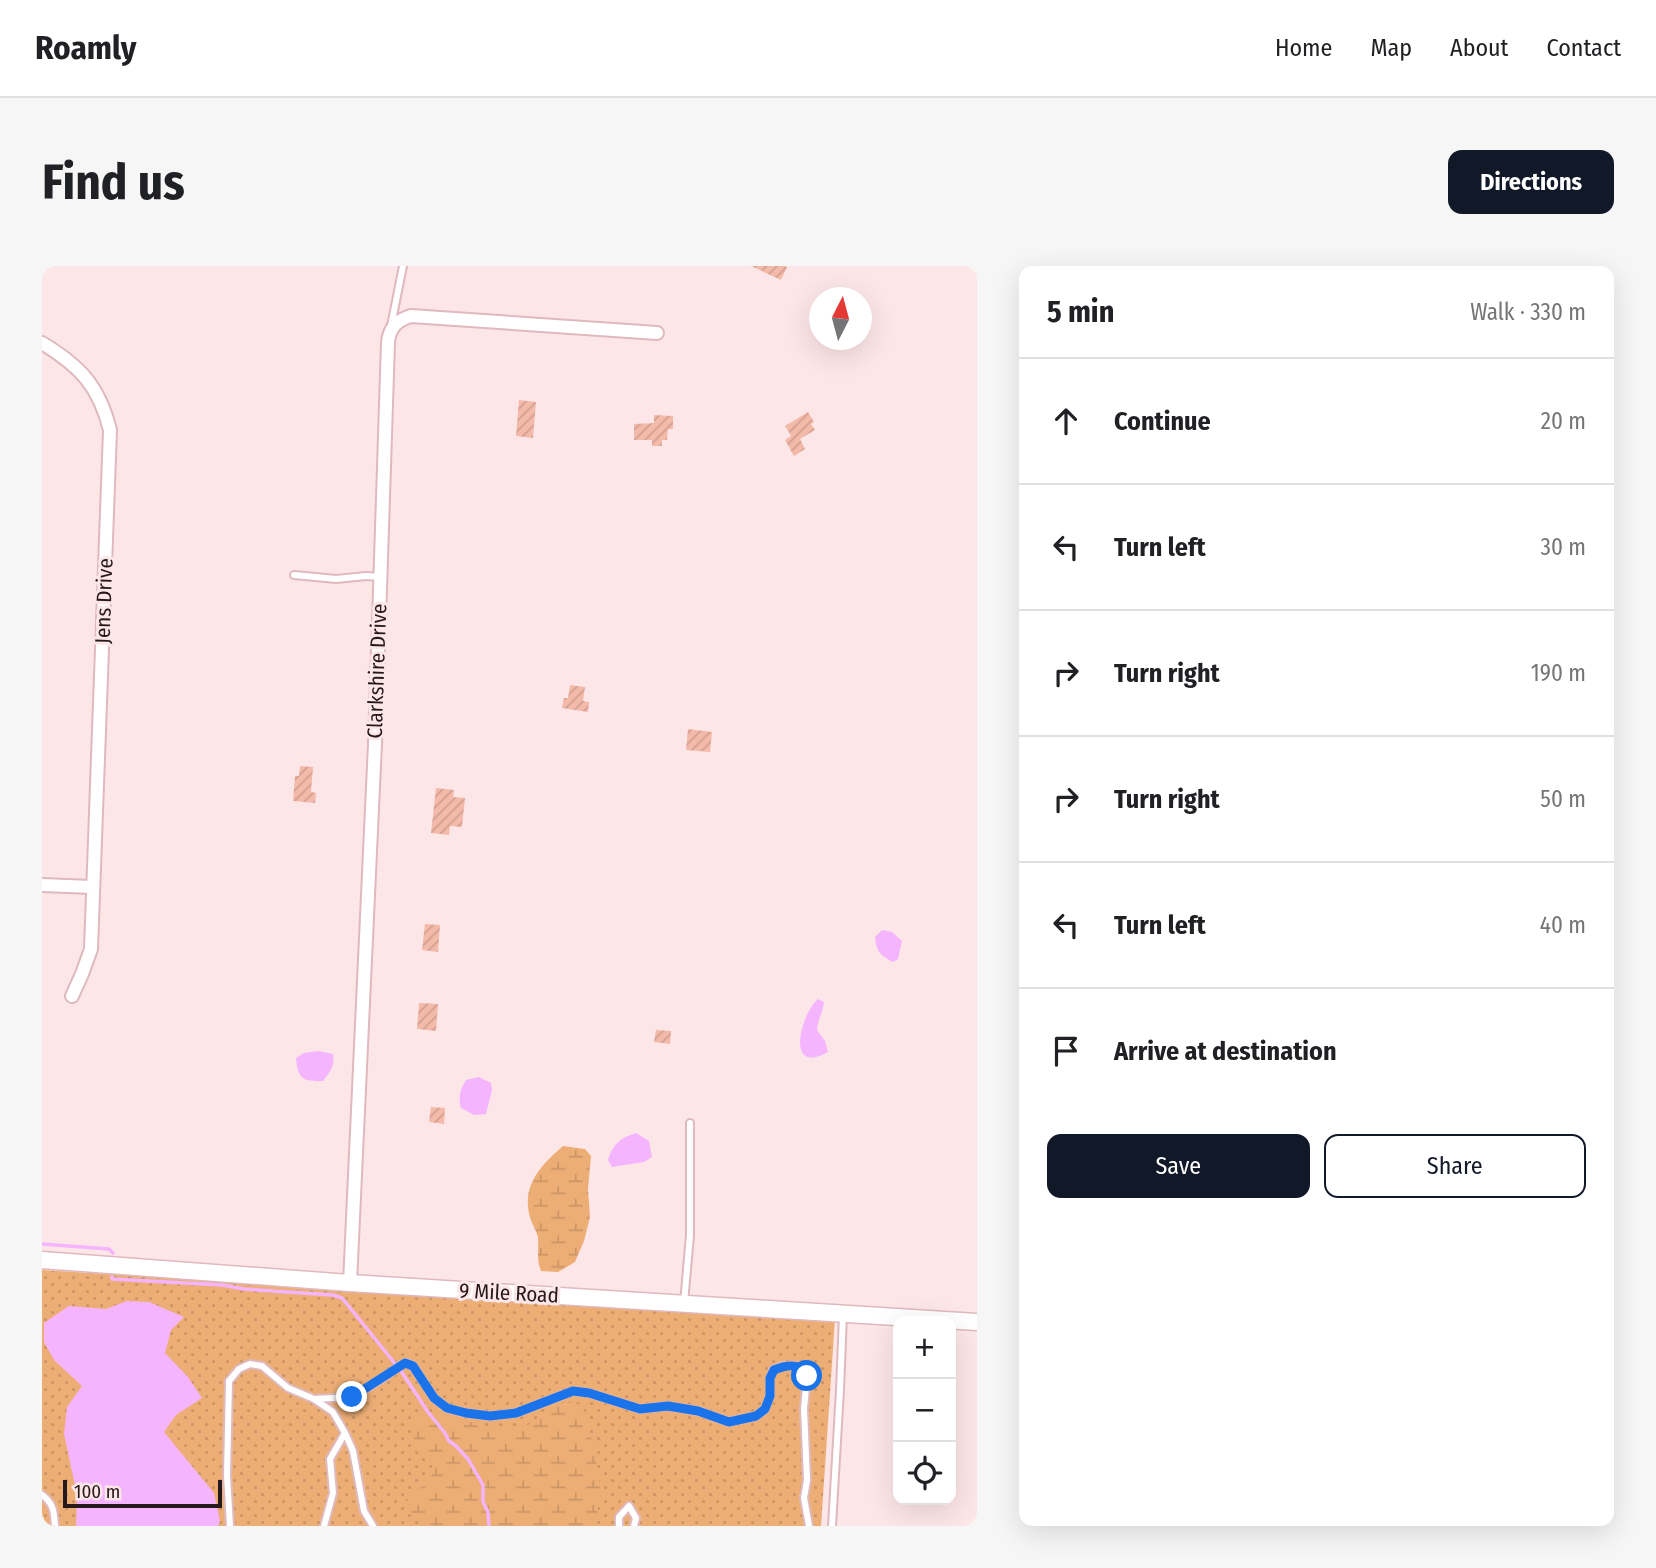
<!DOCTYPE html>
<html lang="en">
<head>
<meta charset="utf-8">
<style>
  :root { --surface:#fff; --page:#f6f6f6; --text:#202124; --muted:#757577; --line:#e0e0e0; --accent:#111827 }
  body { margin:0; font-family:"Fira Sans Condensed",sans-serif; background:var(--page); color:var(--text) }
  .controls { position:absolute; right:21px; bottom:21px; display:grid; overflow:hidden; border-radius:14px; box-shadow:0 7px 28px #0002 }
  .controls button { width:63px; height:63px; display:grid; place-items:center; padding:0; border:0; border-bottom:2px solid var(--line); background:var(--surface); color:var(--text); font:35px sans-serif }
  .compass { position:absolute; left:767px; top:21px; width:63px; height:63px; border-radius:50%; background:var(--surface); box-shadow:0 7px 28px #0002; rotate:6deg }
  .scale { position:absolute; left:21px; bottom:18px; width:159px; box-sizing:border-box; padding-left:7px; border:4px solid #26191b; border-top:0; font-size:19px; line-height:24px; white-space:nowrap; color:#26191b; -webkit-text-stroke:5px #fde6e8; paint-order:stroke }
  .stop { position:absolute; width:21px; height:21px; margin:-16px; border:5px solid #1a73e8; border-radius:50%; background:#fff }
  .stop.end { background:#1a73e8; border-color:#fff; box-shadow:0 2px 7px #0008 }
  .list { margin:0; padding:0; list-style:none }
  h2 { display:flex; justify-content:space-between; align-items:center; height:91px; margin:0; padding:0 28px; font-size:30px }
  h2 small { font-size:23px; font-weight:400; color:var(--muted) }
  .list li { display:grid; grid-template-columns:46px 1fr auto; gap:21px; align-items:center; box-sizing:border-box; height:126px; padding:0 28px; border-top:2px solid var(--line) }
  .list b { display:block; font-size:26px; white-space:nowrap }
  .list em { font-size:23px; font-style:normal; color:var(--muted) }
  .actions { display:flex; gap:14px; padding:21px 28px }
  .actions a { flex:1; padding:16px 0; border:2px solid var(--accent); border-radius:14px; text-align:center; font-size:24px; color:var(--accent) }
  .actions .main { background:var(--accent); color:#fff }
  .icon { flex:none; width:38px; height:38px; fill:none; stroke:currentColor; stroke-width:2; stroke-linecap:round; stroke-linejoin:round }
  .map { position:relative; flex:none; width:935px; height:1260px; overflow:hidden; border-radius:14px }
  header { display:flex; align-items:center; gap:42px; box-sizing:border-box; height:98px; padding:0 35px; background:var(--surface); border-bottom:2px solid var(--line) }
  header strong { font-size:33px }
  nav { display:flex; gap:38px; margin-inline-start:auto; font-size:24px }
  .intro { display:flex; align-items:center; justify-content:space-between; box-sizing:border-box; height:168px; padding:0 42px }
  h1 { margin:0; font-size:49px }
  .button { padding:18px 32px; border-radius:14px; background:var(--accent); color:#fff; font-size:24px; font-weight:700 }
  main { display:flex; gap:42px; padding:0 42px }
  aside { flex:1; background:var(--surface); border-radius:14px; box-shadow:0 7px 28px #0002 }
  .map>svg:first-child { display:block }
  .grass { fill:url(#grass-dots) }
  .wetland { fill:url(#wetland-marsh) }
  .water { fill:#f4b4fe }
  .lines { fill:none; stroke-linecap:round; stroke-linejoin:round }
  .stream { stroke:#f4b4fe; stroke-width:3.5 }
  .building { fill:url(#building-hatch) }
  .service-casing { stroke:#dfb9bd; stroke-width:10 }
  .minor-casing { stroke:#dfb9bd; stroke-width:16 }
  .tertiary-casing { stroke:#dfb9bd; stroke-width:19 }
  .service { stroke:#fff; stroke-width:6 }
  .minor { stroke:#fff; stroke-width:12 }
  .tertiary { stroke:#fff; stroke-width:16 }
  .route { stroke:#1a73e8; stroke-width:9 }
  .labels { text-anchor:middle; dominant-baseline:central; stroke-width:6; stroke-linejoin:round; paint-order:stroke }
  .street-label { font-size:21px; fill:#26191b; stroke:#fde6e8 }
</style>
</head>
<body>
<header>
<strong>Roamly</strong>
<nav><a>Home</a><a>Map</a><a>About</a><a>Contact</a></nav>
</header>
<div class="intro"><h1>Find us</h1><a class="button">Directions</a></div>
<main>
<div class="map">
<svg width="935" height="1260" viewBox="0 0 935 1260">
  <defs>
    <pattern id="grass-dots" width="8" height="8" patternUnits="userSpaceOnUse" patternTransform="scale(1.75)"><rect width="8" height="8" fill="#edae76"/><path d="M2 2h.1M6 6h.1" fill="none" stroke="#cb9566" stroke-width="1.8" stroke-linecap="round"/></pattern>
    <pattern id="wetland-marsh" width="20" height="14" patternUnits="userSpaceOnUse" patternTransform="scale(1.75)"><rect width="20" height="14" fill="#edae76"/><path d="M1 5h8M5 5V1M11 12h8M15 12V8" fill="none" stroke="#cb9566"/></pattern>
    <pattern id="building-hatch" width="6" height="6" patternUnits="userSpaceOnUse" patternTransform="scale(1.75)"><rect width="6" height="6" fill="#f4baa9"/><path d="M-1 1l2-2M0 6l6-6M5 7l2-2" fill="none" stroke="#d19f91"/></pattern>
  </defs>
  <rect width="100%" height="100%" fill="#fde6e8"/>
  <path class="grass" d="M0,1004L793,1053L779,1260H0Z"/>
  <path class="wetland" d="M521,880L543,883L549,890L546,923L548,951L542,975L533,996L516,1006L499,1005C494,991 497,986 496,972C495,965 490,959 488,951C479,920 499,899 521,880Z
    M526,1135L536,1138L544,1147L557,1210L558,1227L554,1260H393L371,1251L363,1243L364,1232C383,1219 402,1209 384,1186C381,1182 375,1178 372,1173C370,1169 370,1162 369,1157L386,1147L409,1150L443,1161L468,1163L482,1161L499,1152L513,1140Z"/>
  <path class="water" d="M840,664L850,666L860,675L856,693L851,696C838,689 834,685 833,671Z
    M776,733L782,736C781,746 776,753 775,764L783,775L786,786C743,810 758,749 776,733Z
    M276,785L291,788C293,800 288,806 281,815C260,816 256,812 254,792L262,787Z
    M437,811L449,817L450,824L444,848L432,849L419,842C416,831 418,824 424,814Z
    M594,867L607,875L610,891L602,896L570,901L566,894C571,878 578,872 594,867Z
    M85,1035L107,1036L142,1051L129,1064L123,1087L146,1111L160,1132L134,1149L122,1166L172,1227L178,1255L176,1260H34L35,1229L22,1168L25,1141L40,1120L12,1094L2,1076V1057L27,1040L64,1043Z"/>
  <g class="lines">
    <path class="stream" d="M0,978L67,983L71,987
      M70,1011V1013L180,1019L202,1023L291,1029L300,1032L359,1105L386,1146L403,1167L407,1175L414,1180L426,1193L441,1219V1236L446,1246L447,1260"/>
  </g>
  <path class="building" d="M709,0H743L745,1L739,14Z
    M477,134L494,136L491,172L474,170Z
    M766,146L772,156L769,158L773,164L758,173L763,183L752,190L743,174L749,170L743,160Z
    M612,149L631,150V163H626L625,174H620V180H610V174H592V158L612,157Z
    M528,419L543,421L541,435L547,436L546,446L520,442L522,432H526Z
    M646,463L670,466L668,486L644,484Z
    M258,500L271,501L269,526L274,527L273,537L251,535L253,510H257Z
    M394,522L412,524L411,531L423,532L420,561L408,560L407,569L389,567Z
    M383,658L398,659L396,686L380,684Z
    M377,737L396,738L394,765L375,763Z
    M614,764L629,765L628,778L612,776Z
    M389,841L403,842L402,858L387,856Z"/>
  <g class="lines">
    <defs>
      <path id="service" d="M349,60L361,0
        M252,309L294,313L324,310L339,311
        M642,1037L648,969V857
        M272,1133L310,1131L341,1112L359,1099L365,1097L371,1100L392,1132L405,1142L423,1147L448,1150L474,1147L531,1125L547,1127L598,1143L626,1140L656,1145L687,1156L714,1150L723,1143L728,1130V1112L731,1104L741,1100H754L762,1104L765,1110L762,1143L765,1214L762,1232L767,1260
        M303,1167L311,1185L322,1245L331,1260
        M0,1229C12,1238 12,1246 13,1260
        M188,1260L185,1209L187,1115L197,1103L208,1098L220,1100L246,1122L272,1133L291,1146L303,1167L288,1193L291,1227L282,1260
        M577,1260V1251L587,1240L594,1252L592,1260
        M790,1260L798,1124L801,1049"/>
      <path id="minor" d="M0,77C38,100 57,120 68,164L49,683L40,708L30,730
        M0,619L50,621
        M308,1017L333,478L346,77C347,62 355,54 369,50L615,67"/>
      <path id="tertiary" d="M0,994L308,1017L935,1056"/>
    </defs>
    <use href="#service" class="service-casing"/>
    <use href="#minor" class="minor-casing"/>
    <use href="#tertiary" class="tertiary-casing"/>
    <use href="#service" class="service"/>
    <use href="#minor" class="minor"/>
    <use href="#tertiary" class="tertiary"/>
  </g>
  <g class="lines">
    <path class="route" d="M310,1131L363,1097L371,1100L392,1132L405,1142L424,1147L448,1150L474,1147L531,1125L547,1127L598,1143L626,1140L656,1145L687,1156L714,1150L723,1143L728,1130V1112L732,1104C744,1099 758,1096 765,1110"/>
  </g>
  <g class="labels">
    <g class="street-label">
      <text transform="translate(62 335) rotate(-88)">Jens Drive</text>
      <text transform="translate(335 405) rotate(-88)">Clarkshire Drive</text>
      <text transform="translate(467 1027) rotate(3)">9 Mile Road</text>
    </g>
  </g>
</svg>
<div class="controls">
<button>+</button>
<button>−</button>
<button><svg class="icon" aria-label="locate" viewBox="0 0 24 24"><circle cx="12" cy="12" r="6"/><path d="M12 2v4M12 18v4M2 12h4M18 12h4"/></svg></button>
</div>
<svg class="compass" viewBox="-18 -18 36 36"><path d="M0-13l5 13h-10z" fill="#e53935"/><path d="M0 13l5-13h-10z" fill="#757577"/></svg>
<div class="scale">100 m</div>
<div class="stop" style="left:765px;top:1110px"></div>
<div class="stop end" style="left:310px;top:1131px"></div>
</div>
<aside>
<h2>5 min<small>Walk · 330 m</small></h2>
<ul class="list">
<li><svg class="icon" aria-label="ahead" viewBox="0 0 24 24"><path d="M12 20V5M6 11l6-6 6 6"/></svg><div><b>Continue</b></div><em>20 m</em></li>
<li><svg class="icon" aria-label="left" viewBox="0 0 24 24"><path d="M17 20v-9H6M10 6l-5 5 5 5"/></svg><div><b>Turn left</b></div><em>30 m</em></li>
<li><svg class="icon" aria-label="right" viewBox="0 0 24 24"><path d="M7 20v-9h11M14 6l5 5-5 5"/></svg><div><b>Turn right</b></div><em>190 m</em></li>
<li><svg class="icon" aria-label="right" viewBox="0 0 24 24"><path d="M7 20v-9h11M14 6l5 5-5 5"/></svg><div><b>Turn right</b></div><em>50 m</em></li>
<li><svg class="icon" aria-label="left" viewBox="0 0 24 24"><path d="M17 20v-9H6M10 6l-5 5 5 5"/></svg><div><b>Turn left</b></div><em>40 m</em></li>
<li><svg class="icon" aria-label="arrive" viewBox="0 0 24 24"><path d="M6 21V4h12l-3 4 3 4H6"/></svg><div><b>Arrive at destination</b></div></li>
</ul>
<div class="actions"><a class="main">Save</a><a>Share</a></div>
</aside>
</main>
</body>
</html>
